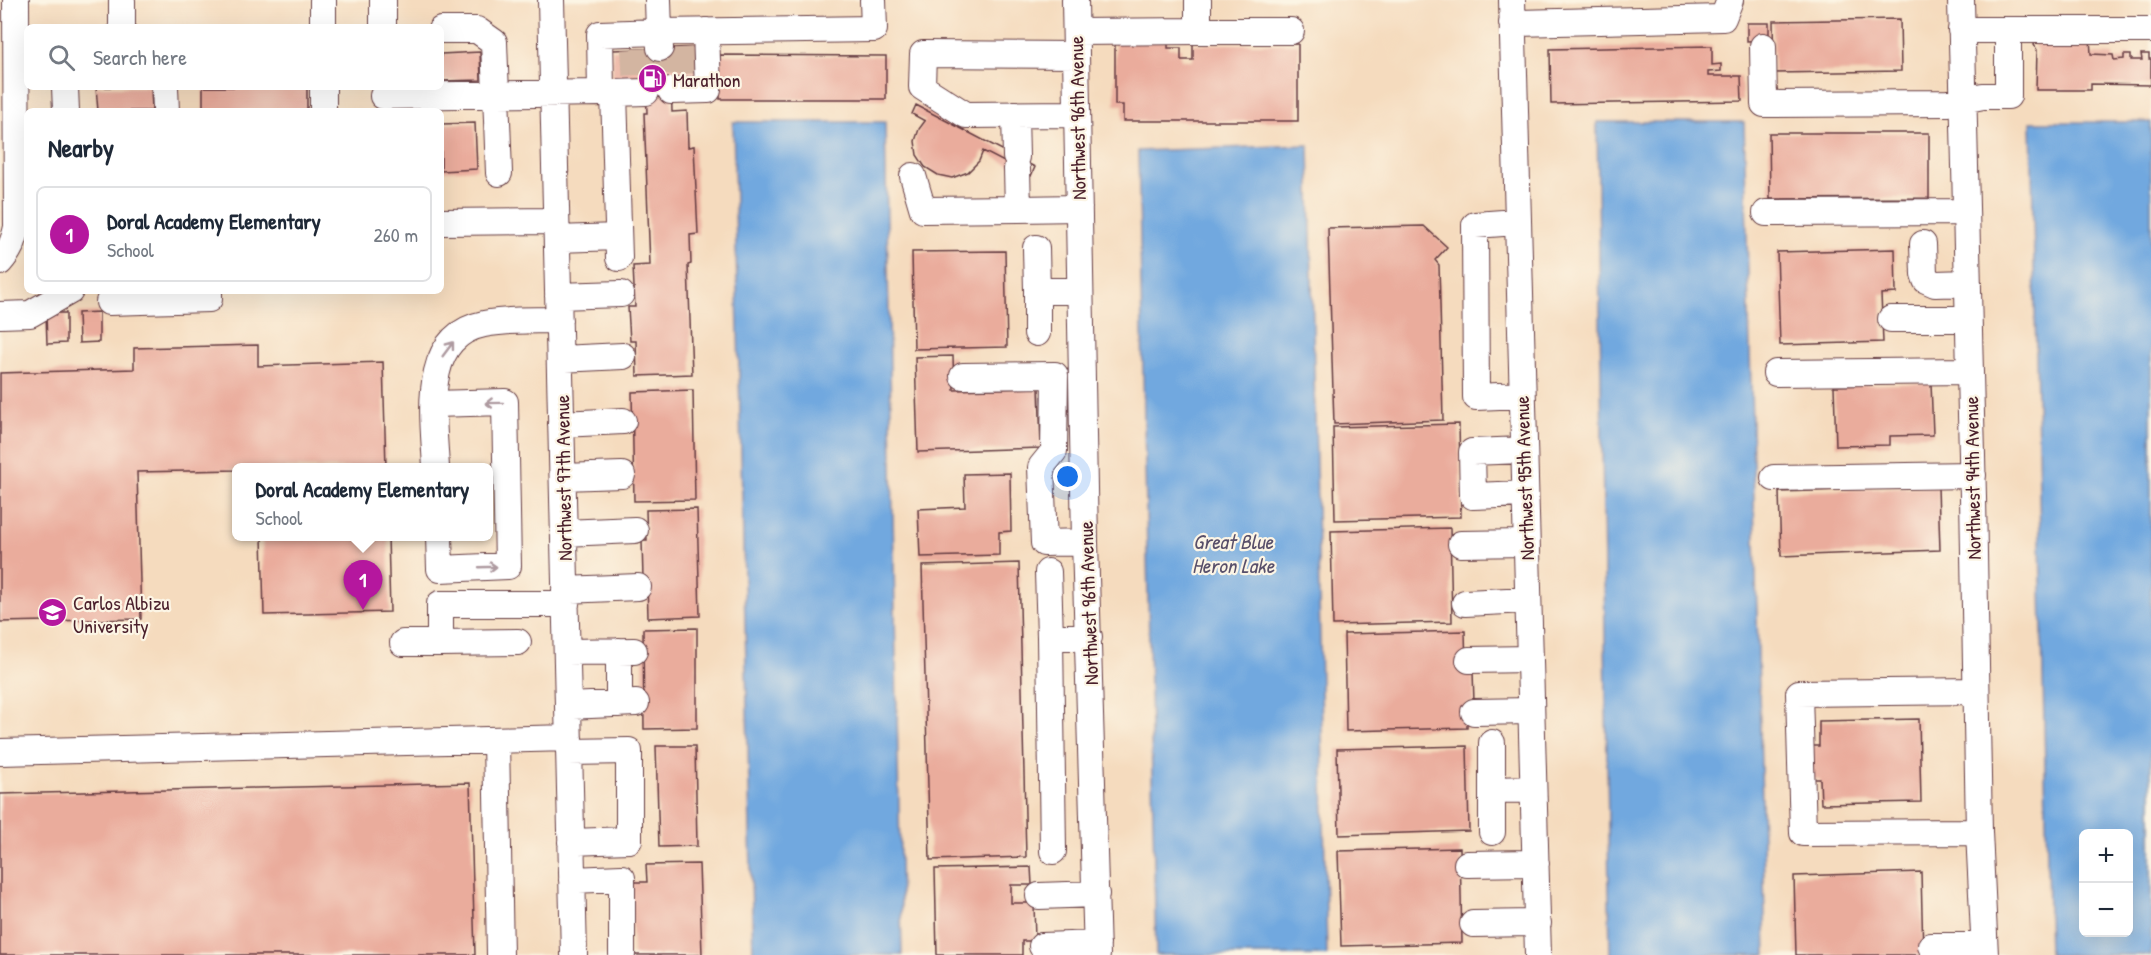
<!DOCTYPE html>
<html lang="en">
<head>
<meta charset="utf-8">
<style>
  :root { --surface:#fff; --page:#f6f6f7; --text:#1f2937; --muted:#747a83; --line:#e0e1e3; --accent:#b5179e }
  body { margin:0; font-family:"Patrick Hand",sans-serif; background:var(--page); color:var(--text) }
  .controls { position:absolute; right:18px; bottom:18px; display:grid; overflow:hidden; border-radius:9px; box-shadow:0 6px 24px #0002 }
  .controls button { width:54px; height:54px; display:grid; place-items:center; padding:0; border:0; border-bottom:2px solid var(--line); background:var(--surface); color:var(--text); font:30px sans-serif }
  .you { position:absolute; left:1068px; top:477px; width:21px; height:21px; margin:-15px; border:4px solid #fff; border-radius:50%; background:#1a73e8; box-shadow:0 0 0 9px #1a73e833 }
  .badge { display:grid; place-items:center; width:39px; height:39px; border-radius:50%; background:var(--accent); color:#fff; font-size:20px; font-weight:700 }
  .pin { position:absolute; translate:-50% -50px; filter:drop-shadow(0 2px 3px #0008) }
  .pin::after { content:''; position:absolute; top:32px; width:21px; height:18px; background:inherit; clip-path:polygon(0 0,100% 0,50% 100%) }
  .popup { position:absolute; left:232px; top:463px; width:261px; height:78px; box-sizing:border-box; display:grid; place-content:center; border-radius:9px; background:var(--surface); filter:drop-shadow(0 2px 4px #0005); font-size:20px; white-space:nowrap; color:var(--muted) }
  .popup b { font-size:22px; color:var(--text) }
  .popup::after { content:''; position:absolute; left:50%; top:100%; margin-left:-12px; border:12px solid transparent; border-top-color:var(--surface) }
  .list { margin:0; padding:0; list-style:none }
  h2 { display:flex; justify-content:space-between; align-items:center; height:78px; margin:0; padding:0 24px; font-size:26px }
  h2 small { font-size:20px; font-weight:400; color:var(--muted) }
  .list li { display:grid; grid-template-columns:39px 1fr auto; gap:18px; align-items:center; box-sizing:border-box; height:96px; margin:0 12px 12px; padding:0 12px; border:2px solid var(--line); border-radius:9px }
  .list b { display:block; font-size:22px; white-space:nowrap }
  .list p { margin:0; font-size:20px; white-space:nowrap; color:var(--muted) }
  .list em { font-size:20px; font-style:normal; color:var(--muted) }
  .icon { flex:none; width:33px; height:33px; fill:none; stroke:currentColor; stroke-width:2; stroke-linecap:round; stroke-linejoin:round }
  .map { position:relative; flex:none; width:2151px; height:955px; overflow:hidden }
  .search { position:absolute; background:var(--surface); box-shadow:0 6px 24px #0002; left:24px; top:24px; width:420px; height:66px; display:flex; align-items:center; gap:15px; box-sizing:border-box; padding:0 21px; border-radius:9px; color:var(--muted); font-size:22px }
  .panel { position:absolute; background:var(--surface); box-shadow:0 6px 24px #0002; left:24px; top:108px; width:420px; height:186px; border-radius:9px }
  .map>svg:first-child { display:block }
  .water { fill:#71a8df; stroke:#5e6485; stroke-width:1.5; fill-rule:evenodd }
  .building { fill:#eaac9c }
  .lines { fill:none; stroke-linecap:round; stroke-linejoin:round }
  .minor-tunnel { stroke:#d3b5a1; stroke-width:26; stroke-dasharray:26 13; stroke-linecap:butt }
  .minor-casing { stroke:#643b41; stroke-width:28 }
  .minor { stroke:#fff; stroke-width:26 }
  .oneway { stroke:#ae9aa0 }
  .labels { text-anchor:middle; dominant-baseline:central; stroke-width:4.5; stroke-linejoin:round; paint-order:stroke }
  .poi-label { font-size:20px; fill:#4a1f2b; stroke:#fcf5e5; text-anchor:start }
  .street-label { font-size:20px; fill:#4a1f2b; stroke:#fcf5e5 }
  .water-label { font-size:21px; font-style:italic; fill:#584f6a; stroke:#fcf5e5 }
</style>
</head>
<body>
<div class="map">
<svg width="2151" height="955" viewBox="0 0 2151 955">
  <rect width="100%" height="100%" fill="#fcf5e5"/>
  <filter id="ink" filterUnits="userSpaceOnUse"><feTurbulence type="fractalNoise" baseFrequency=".0167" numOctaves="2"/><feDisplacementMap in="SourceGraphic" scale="12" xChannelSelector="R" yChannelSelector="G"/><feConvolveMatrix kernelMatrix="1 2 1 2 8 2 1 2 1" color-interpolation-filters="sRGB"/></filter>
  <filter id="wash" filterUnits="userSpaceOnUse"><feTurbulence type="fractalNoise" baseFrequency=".008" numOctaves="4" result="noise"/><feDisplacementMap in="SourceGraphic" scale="24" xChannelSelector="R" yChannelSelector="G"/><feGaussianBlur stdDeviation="1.35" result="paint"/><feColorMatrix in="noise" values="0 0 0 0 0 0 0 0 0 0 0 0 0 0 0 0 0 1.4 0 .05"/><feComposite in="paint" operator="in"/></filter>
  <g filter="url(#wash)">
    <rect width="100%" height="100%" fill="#f5dbbe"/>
    <path class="water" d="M733,122H885L902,955H753Z
      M1597,122H1744L1766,955H1610Z
      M2031,122H2151V955H2049ZM2084,834H2128V932H2084Z
      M1309,145L1327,955H1156L1138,151Z"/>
    <g id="blocks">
      <path class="building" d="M1900,19L1901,71L1774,73L1773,21Z
        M1747,23H1769V40L1747,41Z
        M2090,38L2091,54L2113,55L2114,60L2124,59V55H2131V60H2142L2141,54H2149V59H2151V85L2091,84V90H2036L2037,50L2034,45L2036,40Z
        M1115,41H1168V48H1181V60H1193V44H1298V121H1123V105H1115Z
        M1712,46V65L1721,64V71L1708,72V76H1741L1742,101L1551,104L1550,49Z
        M700,47L702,79L671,80L672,112L687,111L688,147L694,146L698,234L690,235L691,264L688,265L692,374L637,376L636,341H630L628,307H635L633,266L650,265L644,113H647L646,84L613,85L612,50Z
        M480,52L481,80L441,81V54Z
        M720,55L886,56V99H720Z
        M96,87H151L152,111H98Z
        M203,87H307V111H203Z
        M916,105L1035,167L1031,176L983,151L979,161L968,172L952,178L938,175L925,167L917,155L915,141L919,129L925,121L912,114Z
        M475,123L477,169L441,171V124Z
        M1769,133H1929V198L1770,199Z
        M1424,226L1447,247L1435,260L1439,265L1443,420L1334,424L1328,228Z
        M1895,249L1896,293L1881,294L1883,342L1780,345L1777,252Z
        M1005,251L1007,347L914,349L912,252Z
        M99,312V342L79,343L78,313Z
        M46,313H66V343L47,344Z
        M258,345V366L383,362L386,468H237V470L137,472L141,619L0,622V373L134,369V348Z
        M953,356L954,390L1039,388L1041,448L918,452L915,357Z
        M1931,383L1933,435L1890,436V445L1836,446L1834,386Z
        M693,390L695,500L634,501L632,392Z
        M1459,424L1461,517L1335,520L1333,427Z
        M1010,473L1011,531L999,532V555L920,557L918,509L965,507L964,474Z
        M1938,487L1940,550L1781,556L1779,492Z
        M697,509L700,616L648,618L647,578H643L642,540H647L646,510Z
        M1450,528L1452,622L1333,625L1331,531Z
        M262,536H388L390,612L264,615Z
        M1019,563L1026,857L930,860L922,566Z
        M697,628V728L644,729L643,629Z
        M1465,631L1466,671H1473L1474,703H1467V728L1346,731L1344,634Z
        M1919,719L1921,802L1821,804L1820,779H1809V746H1819V721Z
        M656,746H695L697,846L659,847Z
        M1467,746L1469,831L1339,835L1337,749Z
        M470,783L475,955H0V794Z
        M1460,848L1462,943L1341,946L1338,851Z
        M699,864L702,955H633L631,882H647L646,865Z
        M1031,867L1032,885H1011V903H1034L1035,941H1022V955H937L935,869Z
        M1921,872L1923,955H1796L1794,876Z"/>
    </g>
  </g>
  <g filter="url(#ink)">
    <use href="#blocks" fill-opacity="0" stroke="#643b41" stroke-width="1.5"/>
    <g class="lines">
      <path class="minor-tunnel" d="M660,48L661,91
        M680,48L682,80
        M634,49L636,84"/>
      <defs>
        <path id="minor" d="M122,0V27
          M323,0V27
          M383,0V27
          M551,0L574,955
          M658,0L659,32L874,29L873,0
          M1075,0L1085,542L1097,955
          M1198,0V31H1291
          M1512,0L1538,955
          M1961,0L1973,497L1979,832L1985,955
          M1512,23L1723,18L1730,0
          M441,30H477L494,42L499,173
          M1961,30H2151
          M1076,32L1198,31
          M1763,46L1764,104L1948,103L1983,96H2008V30
          M1076,55L923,54L922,87L966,115L1077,114
          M65,87L66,111
          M165,87L166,111
          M323,87V111
          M671,91L708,90L706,31
          M601,93H614L619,258
          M614,93L646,92
          M383,96L601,93L600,34L659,32L660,48
          M1015,114L1016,157
          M1017,169L1018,209L1079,208
          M913,176L923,210L1018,209
          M1766,213L1966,212
          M441,222L556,221
          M1517,222L1475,225L1476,397L1522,395
          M557,239L618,237
          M1923,244L1924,274L1926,280L1935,284L1968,283
          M1036,248L1037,291H1080
          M0,262C10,251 14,241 17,227L16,0
          M1037,291V333
          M558,296L621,294
          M109,302L209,299V291
          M0,315L30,314L70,291
          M1891,319H1968
          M560,359L623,356
          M1776,373L1969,371
          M963,376L1055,375L1054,451L1041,467L1044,543L1085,542
          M434,404L505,402L508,566L440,569L439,536
          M561,424L623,421
          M1523,450L1472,452L1473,496L1525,494
          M436,468C434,419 419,337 484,324C508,319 535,321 559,320
          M563,477L622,475
          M1774,478L1973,475
          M564,533L635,530
          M1461,544L1526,543
          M1048,572L1050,637H1089
          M565,590L638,587
          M1465,603L1528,600
          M1050,637L1053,851
          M518,642L440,643V604H566
          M403,643H440
          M619,651V704
          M567,652L634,651
          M1469,660L1530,659
          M1976,691L1799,693L1803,833L1979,832
          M568,706L636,703
          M1474,712L1531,711
          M496,740L500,955
          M1492,743V790L1533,789
          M0,752L569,738
          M569,752L629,751V840L571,842
          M1492,790V832
          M1467,864L1536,863
          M572,880L622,878V955
          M1039,896L1096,894
          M1473,924L1538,923
          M1042,946L1097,944
          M1931,946H1984"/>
      </defs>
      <use href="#minor" class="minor-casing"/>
      <use href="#minor" class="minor"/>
    </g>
    <defs><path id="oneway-shaft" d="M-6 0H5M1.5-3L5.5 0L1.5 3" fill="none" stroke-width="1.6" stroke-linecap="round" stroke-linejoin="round" transform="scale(1.5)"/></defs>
    <g class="oneway">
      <use href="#oneway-shaft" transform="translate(448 349) rotate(-53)"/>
      <use href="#oneway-shaft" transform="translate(494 403) rotate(179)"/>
      <use href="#oneway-shaft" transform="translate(488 567) rotate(-2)"/>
    </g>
  </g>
  <defs>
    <symbol id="fuel-disc" viewBox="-11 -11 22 22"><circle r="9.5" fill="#b5179e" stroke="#fcf5e5"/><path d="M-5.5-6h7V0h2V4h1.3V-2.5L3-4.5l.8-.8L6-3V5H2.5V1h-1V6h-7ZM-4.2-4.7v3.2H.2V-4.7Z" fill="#fff"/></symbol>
    <symbol id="university-disc" viewBox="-11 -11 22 22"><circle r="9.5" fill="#b5179e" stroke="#fcf5e5"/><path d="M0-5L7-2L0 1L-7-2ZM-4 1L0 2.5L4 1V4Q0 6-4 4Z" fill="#fff"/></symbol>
  </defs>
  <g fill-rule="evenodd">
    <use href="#fuel-disc" x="636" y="62" width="33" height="33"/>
    <use href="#university-disc" x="36" y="596" width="33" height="33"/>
  </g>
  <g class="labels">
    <g class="poi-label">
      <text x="673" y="79">Marathon</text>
      <text x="73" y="602">Carlos Albizu<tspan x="73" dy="23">University</tspan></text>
    </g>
    <g class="street-label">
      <text transform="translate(1077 118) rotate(-91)">Northwest 96th Avenue</text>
      <text transform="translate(563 478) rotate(-91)">Northwest 97th Avenue</text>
      <text transform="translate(1524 478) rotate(-92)">Northwest 95th Avenue</text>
      <text transform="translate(1972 478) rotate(-91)">Northwest 94th Avenue</text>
      <text transform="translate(1088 603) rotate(-92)">Northwest 96th Avenue</text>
    </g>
    <g class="water-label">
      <text x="1233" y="541">Great Blue<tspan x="1233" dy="24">Heron Lake</tspan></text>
    </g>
  </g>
</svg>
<div class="controls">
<button>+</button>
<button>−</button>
</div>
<div class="you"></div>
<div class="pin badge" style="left:363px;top:610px">1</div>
<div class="popup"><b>Doral Academy Elementary</b>School</div>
<div class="search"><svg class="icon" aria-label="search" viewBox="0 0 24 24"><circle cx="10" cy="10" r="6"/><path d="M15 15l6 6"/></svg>Search here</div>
<section class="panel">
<h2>Nearby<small></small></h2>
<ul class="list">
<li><span class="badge">1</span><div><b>Doral Academy Elementary</b><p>School</p></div><em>260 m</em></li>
</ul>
</section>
</div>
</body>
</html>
